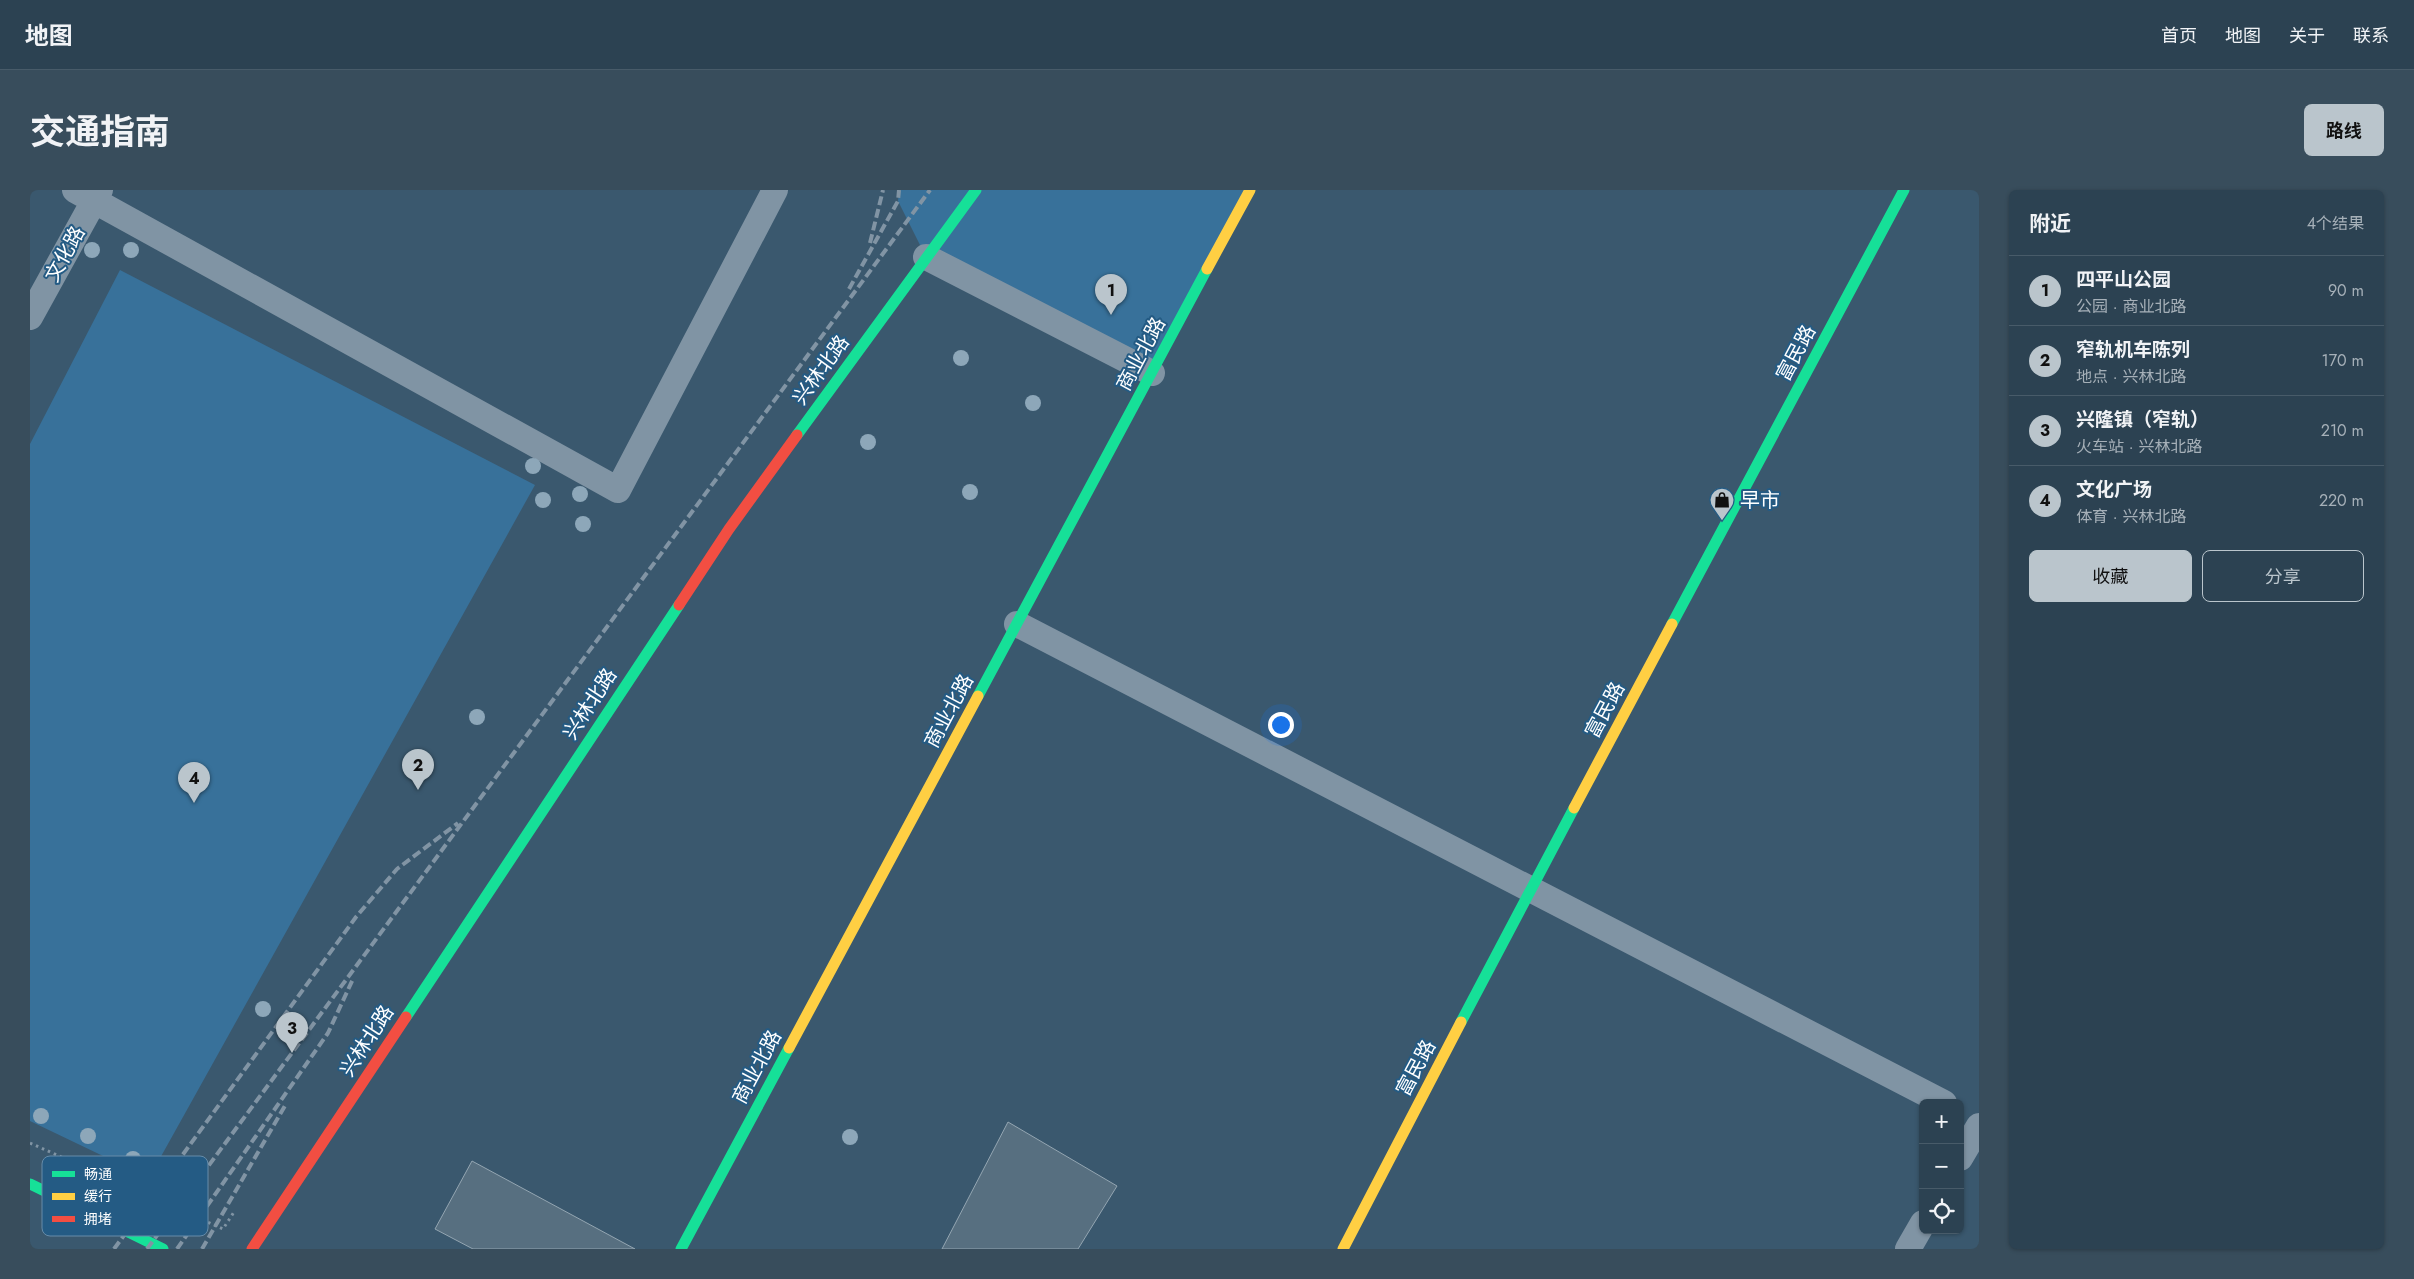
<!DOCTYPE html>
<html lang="zh">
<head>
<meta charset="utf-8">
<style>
  :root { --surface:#2c4252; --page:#384d5c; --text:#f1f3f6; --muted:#a6b0b8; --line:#485b69; --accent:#bac5cc }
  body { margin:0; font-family:Jost,"Noto Sans SC",sans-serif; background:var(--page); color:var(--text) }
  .controls { position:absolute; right:15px; bottom:15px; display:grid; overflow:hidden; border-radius:8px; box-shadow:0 1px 4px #0004 }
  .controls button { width:45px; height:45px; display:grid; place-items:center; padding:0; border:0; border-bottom:1px solid var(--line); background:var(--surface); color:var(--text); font:25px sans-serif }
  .you { position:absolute; left:1250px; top:534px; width:18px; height:18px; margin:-12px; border:4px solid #fff; border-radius:50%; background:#1a73e8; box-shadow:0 0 0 8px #1a73e833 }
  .badge { display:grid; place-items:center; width:32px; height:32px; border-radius:50%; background:var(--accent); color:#111; font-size:16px; font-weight:700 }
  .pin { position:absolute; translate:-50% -41px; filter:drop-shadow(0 1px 2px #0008) }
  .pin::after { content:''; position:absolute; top:26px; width:18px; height:15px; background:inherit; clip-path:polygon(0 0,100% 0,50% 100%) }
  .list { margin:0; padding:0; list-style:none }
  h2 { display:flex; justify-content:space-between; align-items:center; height:65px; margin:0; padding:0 20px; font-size:21px }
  h2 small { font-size:16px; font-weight:400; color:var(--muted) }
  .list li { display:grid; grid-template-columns:32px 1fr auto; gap:15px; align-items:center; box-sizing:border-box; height:70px; padding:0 20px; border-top:1px solid var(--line) }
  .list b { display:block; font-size:19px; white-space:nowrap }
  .list p { margin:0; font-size:16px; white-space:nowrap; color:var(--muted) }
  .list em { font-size:16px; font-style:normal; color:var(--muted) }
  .actions { display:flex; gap:10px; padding:15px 20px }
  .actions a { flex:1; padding:11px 0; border:1px solid var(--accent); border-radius:8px; text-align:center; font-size:18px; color:var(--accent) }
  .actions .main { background:var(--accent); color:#111 }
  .icon { flex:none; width:28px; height:28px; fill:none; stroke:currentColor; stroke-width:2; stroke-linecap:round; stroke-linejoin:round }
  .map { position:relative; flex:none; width:1949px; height:1059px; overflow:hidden; border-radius:8px }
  header { display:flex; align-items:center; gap:30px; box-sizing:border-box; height:70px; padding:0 25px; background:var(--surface); border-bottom:1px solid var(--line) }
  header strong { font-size:24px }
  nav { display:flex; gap:28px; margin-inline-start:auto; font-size:18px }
  .intro { display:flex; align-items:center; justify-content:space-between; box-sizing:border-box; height:120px; padding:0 30px }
  h1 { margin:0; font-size:35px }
  .button { padding:12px 22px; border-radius:8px; background:var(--accent); color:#111; font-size:18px; font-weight:700 }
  main { display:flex; gap:30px; padding:0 30px }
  aside { flex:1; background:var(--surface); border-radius:8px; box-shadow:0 1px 4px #0004 }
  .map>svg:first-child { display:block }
  .green { fill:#38719a }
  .building { fill:#576f80; stroke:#94a6b2 }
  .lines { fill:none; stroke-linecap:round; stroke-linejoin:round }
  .path { stroke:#8094a4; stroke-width:3; stroke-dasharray:2.5 4; stroke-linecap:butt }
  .street { stroke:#8094a4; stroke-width:26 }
  .fast { stroke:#16e098; stroke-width:11 }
  .slow { stroke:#ffcf43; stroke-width:11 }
  .jam { stroke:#f24e42; stroke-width:11 }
  .rail { stroke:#8194a4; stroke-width:4; stroke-dasharray:9 4; stroke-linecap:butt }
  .tree { fill:#8da7b9 }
  .labels { text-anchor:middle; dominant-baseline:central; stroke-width:4; stroke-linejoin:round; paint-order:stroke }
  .street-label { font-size:20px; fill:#fff; stroke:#245b84 }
  .poi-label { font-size:20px; fill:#fff; stroke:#245b84; text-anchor:start }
  .key { fill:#245b84; stroke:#668ca9; stroke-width:1 }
  .key-label { font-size:14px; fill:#fff }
</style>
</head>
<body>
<header>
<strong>地图</strong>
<nav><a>首页</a><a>地图</a><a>关于</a><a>联系</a></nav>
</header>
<div class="intro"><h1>交通指南</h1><a class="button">路线</a></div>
<main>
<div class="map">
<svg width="1949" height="1059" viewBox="0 0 1949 1059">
  <rect width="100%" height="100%" fill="#3a586e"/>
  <path class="green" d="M869,0H1220L1122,183L896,67L868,11Z
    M90,80L505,295L119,988L0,931V254Z"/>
  <path class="building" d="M978,932L1087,996L1048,1059H912Z
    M442,971L605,1059H443L405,1039Z"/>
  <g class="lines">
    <path class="path" d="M0,953L193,1039L204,1022"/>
    <path class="street" d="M45,0L588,300L745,0
      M896,67L1122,183
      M0,127L70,0
      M987,434L1914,913
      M1930,968L1949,936
      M1878,1059L1893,1033"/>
    <path class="fast" d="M767,245L946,0
      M1642,434L1874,0
      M948,506L1177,79
      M376,827L649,415
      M1431,832L1544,618
      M0,994L133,1059
      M651,1059L759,858"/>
    <path class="slow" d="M1177,79L1220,0
      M1544,618L1642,434
      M759,858L948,506
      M1313,1059L1431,832"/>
    <path class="jam" d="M649,415L699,339L767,245
      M222,1059L376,827"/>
    <path class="rail" d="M840,53L853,0
      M819,99L868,11L869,0
      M84,1059L326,727L367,679L428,633
      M117,1059L900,0
      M147,1059L298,843L323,789
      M172,1059L256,914"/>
  </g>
  <g class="tree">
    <circle cx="62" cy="60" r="8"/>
    <circle cx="101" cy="60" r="8"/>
    <circle cx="931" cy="168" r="8"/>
    <circle cx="1003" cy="213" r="8"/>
    <circle cx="838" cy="252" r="8"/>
    <circle cx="503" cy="276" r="8"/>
    <circle cx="940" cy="302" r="8"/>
    <circle cx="550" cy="304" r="8"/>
    <circle cx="513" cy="310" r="8"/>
    <circle cx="553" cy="334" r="8"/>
    <circle cx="447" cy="527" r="8"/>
    <circle cx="233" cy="819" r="8"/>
    <circle cx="11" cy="926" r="8"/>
    <circle cx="58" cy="946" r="8"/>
    <circle cx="820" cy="947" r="8"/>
    <circle cx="103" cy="969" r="8"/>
  </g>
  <defs>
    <symbol id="shop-pin" viewBox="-11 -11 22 30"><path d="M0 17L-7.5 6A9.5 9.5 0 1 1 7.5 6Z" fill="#bac5cc" stroke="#245b84"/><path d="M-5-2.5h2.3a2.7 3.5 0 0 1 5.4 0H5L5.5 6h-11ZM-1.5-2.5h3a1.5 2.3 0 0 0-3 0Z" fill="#111"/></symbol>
  </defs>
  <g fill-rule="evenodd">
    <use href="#shop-pin" x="1678" y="296" width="28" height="38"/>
  </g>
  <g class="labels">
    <g class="street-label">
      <text transform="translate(35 64) rotate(-61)">文化路</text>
      <text transform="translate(1766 163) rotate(-62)">富民路</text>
      <text transform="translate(1111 164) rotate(-62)">商业北路</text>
      <text transform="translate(791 180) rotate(-54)">兴林北路</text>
      <text transform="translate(560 514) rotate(-57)">兴林北路</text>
      <text transform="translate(1575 520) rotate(-62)">富民路</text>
      <text transform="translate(919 521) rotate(-62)">商业北路</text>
      <text transform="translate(337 851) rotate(-57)">兴林北路</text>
      <text transform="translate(727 877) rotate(-62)">商业北路</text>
      <text transform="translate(1386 878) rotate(-62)">富民路</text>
    </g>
    <g class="poi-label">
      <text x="1710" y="310">早市</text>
    </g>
  </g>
  <rect x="12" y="966" width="166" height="80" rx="8" class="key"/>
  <rect x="22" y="981" width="23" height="6" fill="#16e098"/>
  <rect x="22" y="1003" width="23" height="7" fill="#ffcf43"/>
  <rect x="22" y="1026" width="23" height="6" fill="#f24e42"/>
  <g class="key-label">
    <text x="54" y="989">畅通</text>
    <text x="54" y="1011">缓行</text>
    <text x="54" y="1034">拥堵</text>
  </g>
</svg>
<div class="controls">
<button>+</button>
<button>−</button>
<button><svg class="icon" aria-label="locate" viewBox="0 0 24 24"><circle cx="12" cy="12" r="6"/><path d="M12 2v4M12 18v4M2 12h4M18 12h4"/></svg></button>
</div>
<div class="you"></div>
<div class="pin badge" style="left:1081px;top:125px">1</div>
<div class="pin badge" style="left:388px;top:600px">2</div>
<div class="pin badge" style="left:262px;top:863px">3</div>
<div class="pin badge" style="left:164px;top:613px">4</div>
</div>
<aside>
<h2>附近<small>4个结果</small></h2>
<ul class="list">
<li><span class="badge">1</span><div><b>四平山公园</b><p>公园 · 商业北路</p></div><em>90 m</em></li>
<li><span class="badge">2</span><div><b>窄轨机车陈列</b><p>地点 · 兴林北路</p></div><em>170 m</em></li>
<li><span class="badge">3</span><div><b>兴隆镇（窄轨）</b><p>火车站 · 兴林北路</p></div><em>210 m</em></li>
<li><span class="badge">4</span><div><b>文化广场</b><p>体育 · 兴林北路</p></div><em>220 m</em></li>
</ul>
<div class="actions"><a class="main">收藏</a><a>分享</a></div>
</aside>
</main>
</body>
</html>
